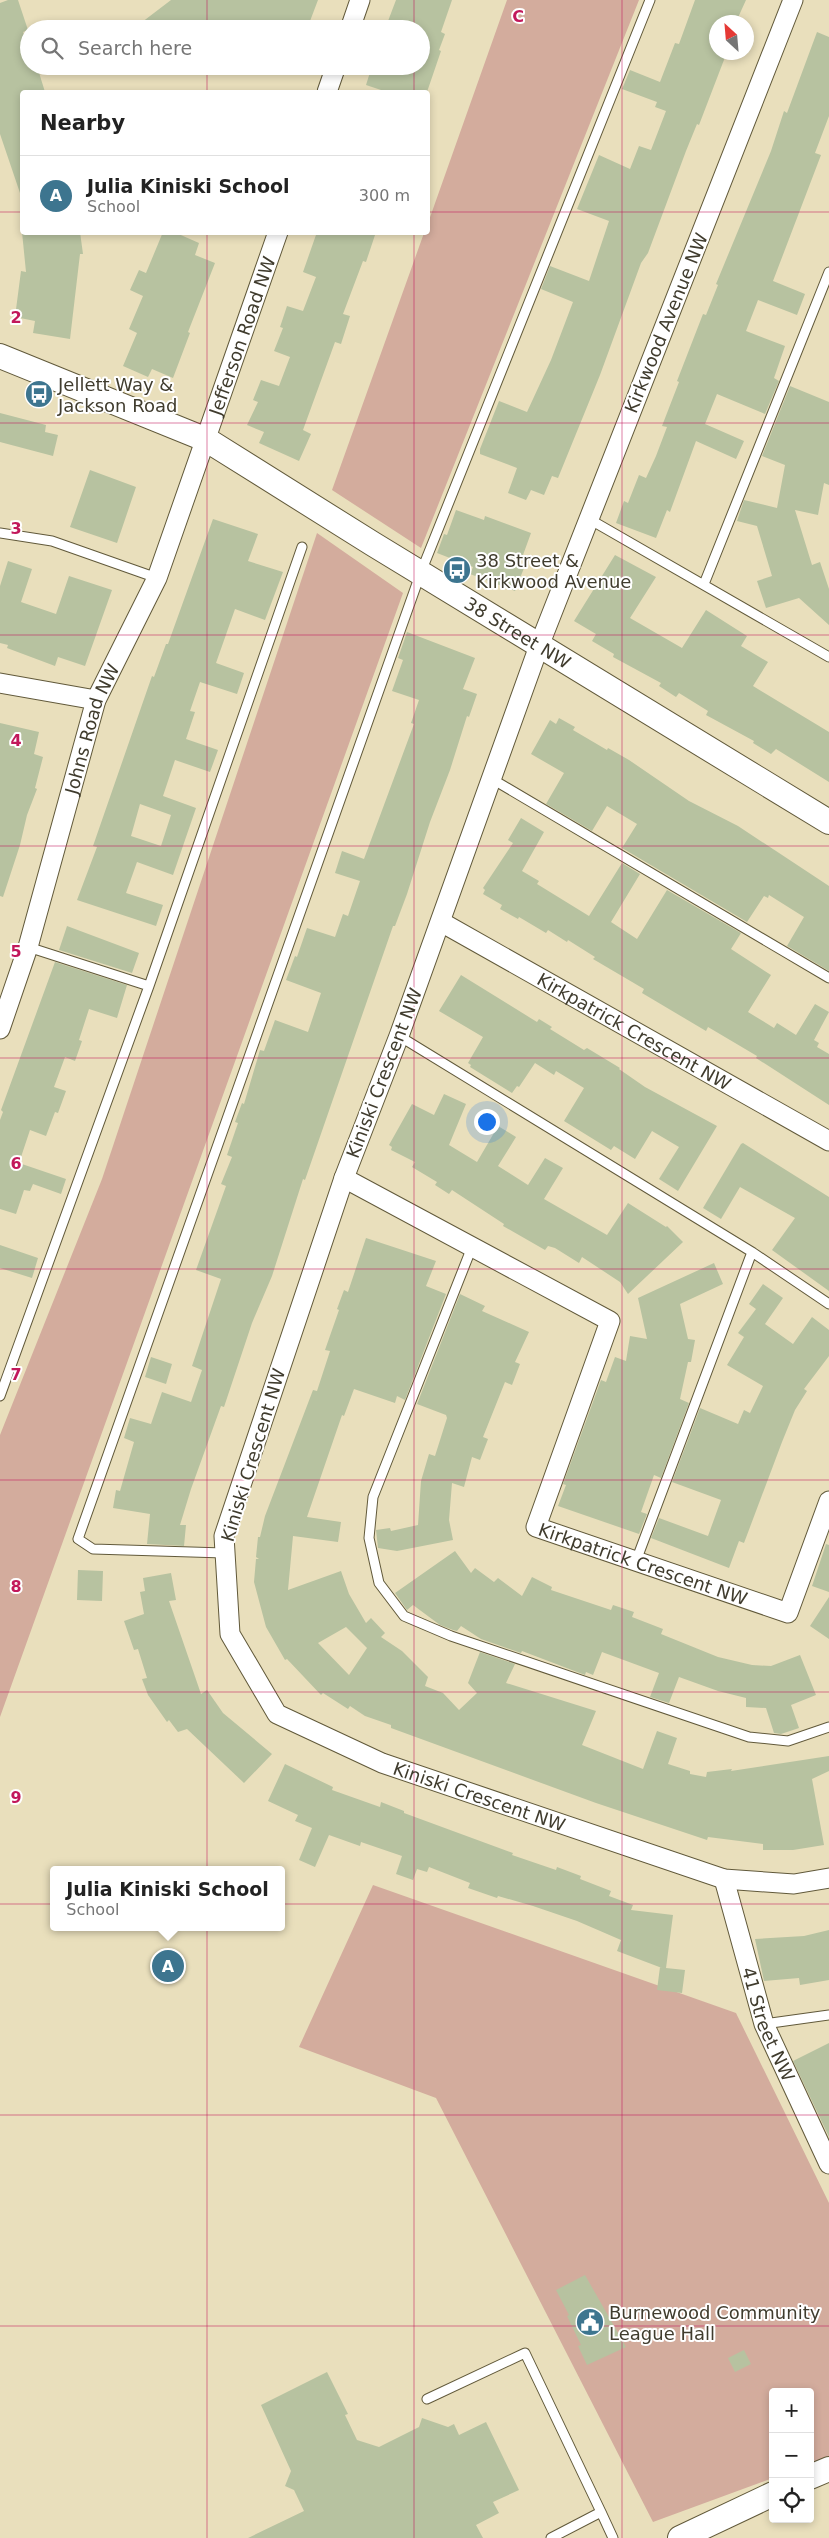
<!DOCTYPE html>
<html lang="en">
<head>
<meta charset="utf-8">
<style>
  :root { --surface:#fff; --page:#f6f6f6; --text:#222; --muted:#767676; --line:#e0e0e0; --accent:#3d758f }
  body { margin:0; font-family:"DejaVu Sans",sans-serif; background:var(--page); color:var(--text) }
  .controls { position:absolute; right:15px; bottom:15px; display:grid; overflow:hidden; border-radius:5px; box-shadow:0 2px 8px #0003 }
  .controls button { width:45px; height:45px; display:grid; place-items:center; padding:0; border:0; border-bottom:1px solid var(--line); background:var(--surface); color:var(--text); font:25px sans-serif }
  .compass { position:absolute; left:709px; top:15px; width:45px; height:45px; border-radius:50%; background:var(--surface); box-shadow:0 2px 8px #0003; rotate:334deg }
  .you { position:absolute; left:486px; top:1121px; width:18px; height:18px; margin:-12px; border:4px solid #fff; border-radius:50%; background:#1a73e8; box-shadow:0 0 0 8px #1a73e833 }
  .badge { display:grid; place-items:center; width:32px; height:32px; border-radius:50%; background:var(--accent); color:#fff; font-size:16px; font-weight:700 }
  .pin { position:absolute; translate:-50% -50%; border:2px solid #fff; box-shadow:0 1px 5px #0006 }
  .popup { position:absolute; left:50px; top:1866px; width:235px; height:65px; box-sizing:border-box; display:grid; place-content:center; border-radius:5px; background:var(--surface); filter:drop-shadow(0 1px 4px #0005); font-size:16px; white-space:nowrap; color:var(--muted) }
  .popup b { font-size:19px; color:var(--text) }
  .popup::after { content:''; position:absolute; left:50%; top:100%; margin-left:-10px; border:10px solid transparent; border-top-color:var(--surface) }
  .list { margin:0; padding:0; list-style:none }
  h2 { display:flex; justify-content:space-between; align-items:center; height:65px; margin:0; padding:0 20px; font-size:21px }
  h2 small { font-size:16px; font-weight:400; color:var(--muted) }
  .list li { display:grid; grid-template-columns:32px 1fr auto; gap:15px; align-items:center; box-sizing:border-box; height:80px; padding:0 20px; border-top:1px solid var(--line) }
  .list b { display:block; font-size:19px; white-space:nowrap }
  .list p { margin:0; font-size:16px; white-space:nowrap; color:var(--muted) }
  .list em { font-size:16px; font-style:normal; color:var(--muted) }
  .icon { flex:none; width:28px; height:28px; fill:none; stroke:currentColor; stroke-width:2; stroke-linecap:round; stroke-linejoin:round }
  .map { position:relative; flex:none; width:829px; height:2538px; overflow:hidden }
  .search { position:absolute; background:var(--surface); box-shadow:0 2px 8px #0003; left:20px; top:20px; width:410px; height:55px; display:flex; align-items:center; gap:12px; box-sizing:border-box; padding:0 18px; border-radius:28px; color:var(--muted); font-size:19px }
  .panel { position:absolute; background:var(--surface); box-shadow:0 2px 8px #0003; left:20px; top:90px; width:410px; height:145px; border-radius:5px }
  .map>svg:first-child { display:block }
  .green { fill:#d3ac9d }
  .building { fill:#b7c2a0; fill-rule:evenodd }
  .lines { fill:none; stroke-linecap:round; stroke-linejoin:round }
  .service-casing { stroke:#61593a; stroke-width:11 }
  .minor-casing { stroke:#61593a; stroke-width:21 }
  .tertiary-casing { stroke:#61593a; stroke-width:26 }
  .service { stroke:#fff; stroke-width:9 }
  .minor { stroke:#fff; stroke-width:19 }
  .tertiary { stroke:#fff; stroke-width:24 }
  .grid { fill:none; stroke:#c2185b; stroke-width:1; stroke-opacity:0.55 }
  .labels { text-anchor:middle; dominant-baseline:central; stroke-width:4; stroke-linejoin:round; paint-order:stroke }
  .street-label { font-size:18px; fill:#403c2e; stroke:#fff }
  .poi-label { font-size:18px; fill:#403c2e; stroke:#fff; text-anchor:start }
  .grid-label { font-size:16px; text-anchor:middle; font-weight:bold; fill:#c2185b; stroke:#fff; stroke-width:4; stroke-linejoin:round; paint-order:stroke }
</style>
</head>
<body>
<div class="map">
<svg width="829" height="2538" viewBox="0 0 829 2538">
  <rect width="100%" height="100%" fill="#e9dfbc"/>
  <path class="green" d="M507,0H639L421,548L332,490L424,233L428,232V223Z
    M317,533L403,593L0,1717V1435L102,1179Z
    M373,1885L736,2013L829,2203V2458L810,2464V2392H773V2478L653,2522L436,2098L299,2047Z"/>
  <path class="building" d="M8,0H18L28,30L23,32L29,49V66H37L45,92H22V192L20,193L0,134V3Z
    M171,0H318L307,29H133Z
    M396,0H452L441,32L445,34L439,50L441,51L427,92H387L366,85L372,66H421V29H385Z
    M695,0H746L736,22H716V52H727L699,125L697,124L686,151L648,253L641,263L600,375L558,478L552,476L544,495L531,490L526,500L508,493L517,468L480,454V449L499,401L527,412L551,360L573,302L541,289L550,266L589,281L609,221L577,209L599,155L630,169L639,146L651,150L666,111L655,107L657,102L622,89L630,70L660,82L675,43L679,44Z
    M817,32L829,37V116L815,153L821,155L773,281L805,294L797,315L758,300L746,331L785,346L774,378L779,381L765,414L717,394L705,424L744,441L736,459L696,441L670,512L667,510L656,538L616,523L624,501L628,503L639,475L646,478L656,456L667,427L662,426L679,382L677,381L703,314L706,315L718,285L716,284L771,151L784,111L787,113Z
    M22,232H80L83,254H80L70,339L33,333L35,321L15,317L21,271L26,272Z
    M163,232H174L199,243L195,255L215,263L188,332L190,333L173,378L152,369L148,377L123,366L137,333L129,329L143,296L130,290L139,270L146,273Z
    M317,232H376L366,262L363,261L343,314L350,316L341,344L335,342L303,430L311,434L299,461L259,443L264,432L247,425L258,402L253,400L261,380L279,386L290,357L274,351L283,328L280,327L287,306L303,311L316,277L303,272Z
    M790,386L829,402V485L824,483L818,515L795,510L812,565L820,562L829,589V625L799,598L766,608L757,581L772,576L757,526L737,521L744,500L777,508L785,465L762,456Z
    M0,413L46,425L45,432L58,435L53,456L0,442Z
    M90,470L136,487L117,543L70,527Z
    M456,510L484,520L485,516L531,533L519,566L524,568L515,591L470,574L473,567L437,553L444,534L447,535Z
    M213,519L258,534L248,561L283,572L265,620L235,609L216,663L244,673L237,694L200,682L190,711L195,712L186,739L218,750L210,772L175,760L163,796L196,808L173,875L137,862L126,893L163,905L156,926L77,900L97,847L93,846L152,676L154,677L166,644H168ZM140,804L171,815L161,846L131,836Z
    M615,555L656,577L630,618L682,648L706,610L747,636L741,646L768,662L753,686L829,732V782L776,749L771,754L753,743L754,741L706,715L708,711L679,693L676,697L659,686L661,683L613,657L614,654L592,641L596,634L574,621Z
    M8,561L32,569L21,602L56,614L69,576L112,590L85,666L58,657L55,666L7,648L8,645L0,643V586Z
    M407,632L475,658L463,689L477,694L469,717L467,716L450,770L430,822L407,894L395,926H393L305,1180L303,1179L272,1276L252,1323L224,1407L221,1406L191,1489L180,1525H186L184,1546L147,1544L150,1514L113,1508L116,1490L120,1491L134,1442L124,1438L130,1418L151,1424L162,1392L191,1402L202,1370L192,1366L221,1279L196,1270L226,1186L221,1184L232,1157L227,1155L238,1123L235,1122L242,1103L244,1104L260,1050L264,1051L275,1020L308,1032L321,993L286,980L295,956L297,957L307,928L335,937L343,914L348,916L360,881L335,873L342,851L364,859L414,724L411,723L419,700L392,691L403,660L398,658Z
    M559,718L575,727L573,730L607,750L608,748L629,760L689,801L738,826L829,886V971L787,946L804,917L769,895L768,898L764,896L747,922L622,848L637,824L607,806L592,831L546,804L564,773L531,754L550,720L556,724Z
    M0,723L39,732L34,754L43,757L35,788L37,789L27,815L20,845L3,897L0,896Z
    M521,818L544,832L522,871L539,881L537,884L589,916L622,863L640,874L611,922L637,939L667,890L741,933L731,949L771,975L748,1012L774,1028L777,1023L796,1035L815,1004L829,1012L814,1040L819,1043L817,1047L829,1054V1105L756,1058L757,1056L708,1027L706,1031L642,993L644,989L593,959L595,957L568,940L567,942L548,930L546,933L519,917L518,919L500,909L502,905L483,894L485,890L483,888L513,843L508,840Z
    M67,926L139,953L132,973L59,950Z
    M55,962L127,985L117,1018L89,1009L79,1040L82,1041L75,1061L65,1057L54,1087L66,1091L58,1113L55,1112L46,1136L30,1130L19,1163L66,1179L61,1194L33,1184L30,1191L24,1190L16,1214L0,1209V1120L3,1112L1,1110Z
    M461,975L537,1022L539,1019L552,1027L550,1029L584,1050L587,1048L620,1068L619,1069L645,1087L717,1126L678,1191L659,1179L679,1147L652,1131L635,1159L614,1146L611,1150L564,1121L584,1088L556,1071L554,1075L535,1063L519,1087L517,1086L512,1093L470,1067L471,1065L468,1063L483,1037L439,1011Z
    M444,1094L466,1104L449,1145L477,1162L498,1126L516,1137L498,1166L528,1185L545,1158L563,1168L544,1199L607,1235L628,1203L666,1227L667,1226L683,1242L628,1294L620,1282L582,1257L579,1263L555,1248L548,1246L545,1250L503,1226L504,1224L452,1190L449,1194L435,1185L437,1182L412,1167L415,1162L391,1150L392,1147L389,1145L412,1104L434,1115Z
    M743,1143L829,1197V1291L772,1250L795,1218L740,1187L721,1219L703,1208L741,1144Z
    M366,1238L436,1261L426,1286L446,1294L405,1400L397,1396L395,1403L354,1389L344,1416L342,1415L307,1517L341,1522L338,1542L293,1536L288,1590L341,1571L349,1594L366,1623L371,1618L385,1633L381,1637L402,1651L428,1677L425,1686L443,1693L459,1710L477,1693L468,1683L480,1652L515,1664L506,1683L596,1711L582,1745L643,1769L657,1731L677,1738L668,1764L690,1771V1774L706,1777L707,1772L732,1769L731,1771L829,1756V1771L812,1779L824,1845L793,1850H763V1844L708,1837L707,1840L596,1803L391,1728V1725L365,1716L350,1706L348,1709L323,1693L321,1695L287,1659L285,1660L266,1627L254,1582L256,1559H259L256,1557L258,1537H260L265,1516L313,1390L317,1391L330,1351L325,1350L339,1310L337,1309L344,1290L348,1292ZM346,1627L367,1648L349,1675L318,1643Z
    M0,1245L38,1258L32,1278L0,1268Z
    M714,1263L723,1284L680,1304L688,1339L695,1340L691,1362H688L680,1399L689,1403L661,1478L654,1475L641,1512L647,1514L639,1534L558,1506L566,1485L563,1484L601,1380L606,1382L615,1357L626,1361L630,1336L647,1339L638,1298Z
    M763,1284L783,1298L765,1324L793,1344L812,1317L829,1330V1356L804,1389L807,1391L795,1410L782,1442L744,1543L739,1541L729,1568L651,1538L659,1518L708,1536L721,1500L672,1482L700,1408L738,1424L744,1410L750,1413L763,1386L727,1365L744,1337L738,1333L756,1309L749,1304Z
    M460,1294L485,1306L482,1311L529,1332L515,1362L520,1364L512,1385L505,1382L483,1437L488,1439L480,1460L472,1457L464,1487L452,1483L449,1520L453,1540L397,1551L378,1548L376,1530L390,1528L391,1531L418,1525L421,1481L429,1454L435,1456L447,1418L446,1415L417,1404Z
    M151,1357L172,1364L166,1384L145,1377Z
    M826,1544L829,1545V1592L812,1586Z
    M455,1551L471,1573L475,1568L494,1582L498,1578L522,1596L532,1577L552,1587L551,1590L611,1610L613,1605L634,1612L632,1617L663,1629L661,1634L718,1657L752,1665L771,1666L800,1655L816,1695L791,1705L799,1728L781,1734L774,1733L766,1708L746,1707V1698L718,1691L679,1677L669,1703L650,1697L659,1673L602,1652L593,1675L586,1672L585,1675L522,1651L521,1653L481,1639L461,1626L457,1631L453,1630L440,1625L413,1605L407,1610L395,1593Z
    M78,1570L103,1571L102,1601L77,1600Z
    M171,1573L176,1600L169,1601L201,1694L207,1690L223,1713L272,1754L244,1783L187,1729L178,1732L169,1720L167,1722L148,1695L142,1679L147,1678L138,1649L134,1650L124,1621L144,1614L140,1592L145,1591L143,1578Z
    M829,1597V1639L810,1626Z
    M285,1764L333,1787L332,1790L380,1807L381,1802L404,1811V1813L513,1853L512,1855L556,1870L557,1867L581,1876L580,1879L611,1891L609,1896L633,1905L631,1910L673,1915L666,1968L685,1970L682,1993L657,1990L660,1967L662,1968L617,1951L621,1940L577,1921L533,1906L498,1896L497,1898L468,1888L470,1883L429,1867L427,1872L417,1869L413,1880L396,1874L402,1856L361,1842L360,1846L329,1835L315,1867L299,1860L312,1828L295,1821L298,1815L268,1801Z
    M829,1930V1980L800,1985L799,1978L764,1981L755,1939L804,1936Z
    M829,2043V2137L793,2061Z
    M585,2275L626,2347L587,2365L578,2346L581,2345L567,2316L569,2315L556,2290Z
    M744,2350L751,2364L735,2372L728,2358Z
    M327,2372L348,2414L345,2415L357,2440L379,2447L419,2427L422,2418L448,2427L454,2424L459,2435L486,2422L519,2490L493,2502L499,2513L476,2525L483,2538H248L304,2511L294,2490L285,2486L291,2471L261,2405Z"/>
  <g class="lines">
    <defs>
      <path id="service" d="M589,519L829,657
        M0,533L52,541L157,578
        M704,584L829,272
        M492,779L829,978
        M28,947L149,986
        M399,1036L752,1252L829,1304
        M472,1247L373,1497L369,1538L379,1583L404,1616L451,1636L749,1737L788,1741L829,1727
        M0,1396L149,986L302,547
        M224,1553L93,1549L78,1539L421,572L650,0
        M636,1561L752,1252
        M764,2024L829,2015
        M427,2399L525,2353L601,2512
        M551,2538L601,2512L613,2538"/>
      <g id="minor">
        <path id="s1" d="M793,0L539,646L399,1036L344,1178L224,1536L230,1634L277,1714L382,1763L724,1879L794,1884L829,1878"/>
        <path d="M350,29L360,0"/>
        <path d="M327,92L336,66"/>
        <path d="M0,683L96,700"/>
        <path id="s2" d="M441,922L829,1141"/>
        <path id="s3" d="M0,1029L28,947L96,700L157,578L278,232"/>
        <path id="s4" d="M344,1178L610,1321L536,1527L788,1613L829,1501"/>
        <path id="s5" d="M724,1879L764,2024L829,2164"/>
      </g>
      <g id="tertiary">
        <path id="s6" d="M0,356L207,440L373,544L829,822"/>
        <path d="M810,2477L829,2469"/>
        <path d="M680,2538L773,2494"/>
      </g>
    </defs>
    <use href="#service" class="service-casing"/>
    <use href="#minor" class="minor-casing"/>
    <use href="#tertiary" class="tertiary-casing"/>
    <use href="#service" class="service"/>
    <use href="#minor" class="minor"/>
    <use href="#tertiary" class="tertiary"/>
  </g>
  <path class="grid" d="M207,0V29M414,0V29M622,0V2538M207,66V92M414,66V92M0,212H22M428,212H829M207,232V2538M414,232V2538M0,423H829M0,635H829M0,846H829M0,1058H829M0,1269H829M0,1480H829M0,1692H829M0,1904H829M0,2115H829M0,2326H829"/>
  <defs>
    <symbol id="bus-disc" viewBox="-11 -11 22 22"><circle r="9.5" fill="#3d758f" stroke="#fff"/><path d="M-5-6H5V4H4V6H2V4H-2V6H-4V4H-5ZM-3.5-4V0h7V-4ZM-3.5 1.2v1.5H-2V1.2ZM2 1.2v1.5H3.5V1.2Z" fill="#fff"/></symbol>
    <symbol id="civic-disc" viewBox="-11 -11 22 22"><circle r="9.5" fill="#3d758f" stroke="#fff"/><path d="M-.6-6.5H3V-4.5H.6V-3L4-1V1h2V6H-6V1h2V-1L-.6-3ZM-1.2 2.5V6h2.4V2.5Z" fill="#fff"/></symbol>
  </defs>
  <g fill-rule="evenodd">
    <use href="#bus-disc" x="23" y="378" width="32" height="32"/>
    <use href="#bus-disc" x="441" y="554" width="32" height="32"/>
    <use href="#civic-disc" x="574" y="2306" width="32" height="32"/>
  </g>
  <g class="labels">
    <g class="street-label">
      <text transform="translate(666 323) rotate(-68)">Kirkwood Avenue NW</text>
      <text stroke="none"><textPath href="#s3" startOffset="736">Jefferson Road NW</textPath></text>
      <text stroke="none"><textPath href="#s6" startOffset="589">38 Street NW</textPath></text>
      <text stroke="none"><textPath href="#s3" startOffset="314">Johns Road NW</textPath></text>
      <text stroke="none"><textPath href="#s2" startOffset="222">Kirkpatrick Crescent NW</textPath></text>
      <text transform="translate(384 1073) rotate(-69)">Kiniski Crescent NW</text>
      <text transform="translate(253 1455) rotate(-73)">Kiniski Crescent NW</text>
      <text stroke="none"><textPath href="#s4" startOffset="634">Kirkpatrick Crescent NW</textPath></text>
      <text stroke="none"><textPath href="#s1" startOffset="2048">Kiniski Crescent NW</textPath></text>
      <text stroke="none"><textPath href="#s5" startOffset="152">41 Street NW</textPath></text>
    </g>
    <g class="poi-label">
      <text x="58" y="384">Jellett Way &amp;<tspan x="58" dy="21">Jackson Road</tspan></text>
      <text x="476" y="560">38 Street &amp;<tspan x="476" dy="21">Kirkwood Avenue</tspan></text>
      <text x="609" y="2312">Burnewood Community<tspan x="609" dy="21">League Hall</tspan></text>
    </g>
  </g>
  <g class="grid-label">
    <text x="518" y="22">C</text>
    <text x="16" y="323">2</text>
    <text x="16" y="534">3</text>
    <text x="16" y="746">4</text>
    <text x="16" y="957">5</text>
    <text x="16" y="1169">6</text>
    <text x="16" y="1380">7</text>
    <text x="16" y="1592">8</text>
    <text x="16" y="1803">9</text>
  </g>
</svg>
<div class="controls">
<button>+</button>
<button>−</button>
<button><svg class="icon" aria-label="locate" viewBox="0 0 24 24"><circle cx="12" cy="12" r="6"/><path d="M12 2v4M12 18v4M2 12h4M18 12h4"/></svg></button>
</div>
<svg class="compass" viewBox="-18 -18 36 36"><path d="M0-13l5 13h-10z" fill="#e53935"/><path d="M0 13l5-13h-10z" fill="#767676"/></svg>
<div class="you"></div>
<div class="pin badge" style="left:168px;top:1966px">A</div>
<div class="popup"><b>Julia Kiniski School</b>School</div>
<div class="search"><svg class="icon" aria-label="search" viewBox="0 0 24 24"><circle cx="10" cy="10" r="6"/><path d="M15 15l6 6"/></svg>Search here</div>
<section class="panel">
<h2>Nearby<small></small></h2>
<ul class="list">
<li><span class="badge">A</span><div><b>Julia Kiniski School</b><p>School</p></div><em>300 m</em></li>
</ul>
</section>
</div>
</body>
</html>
